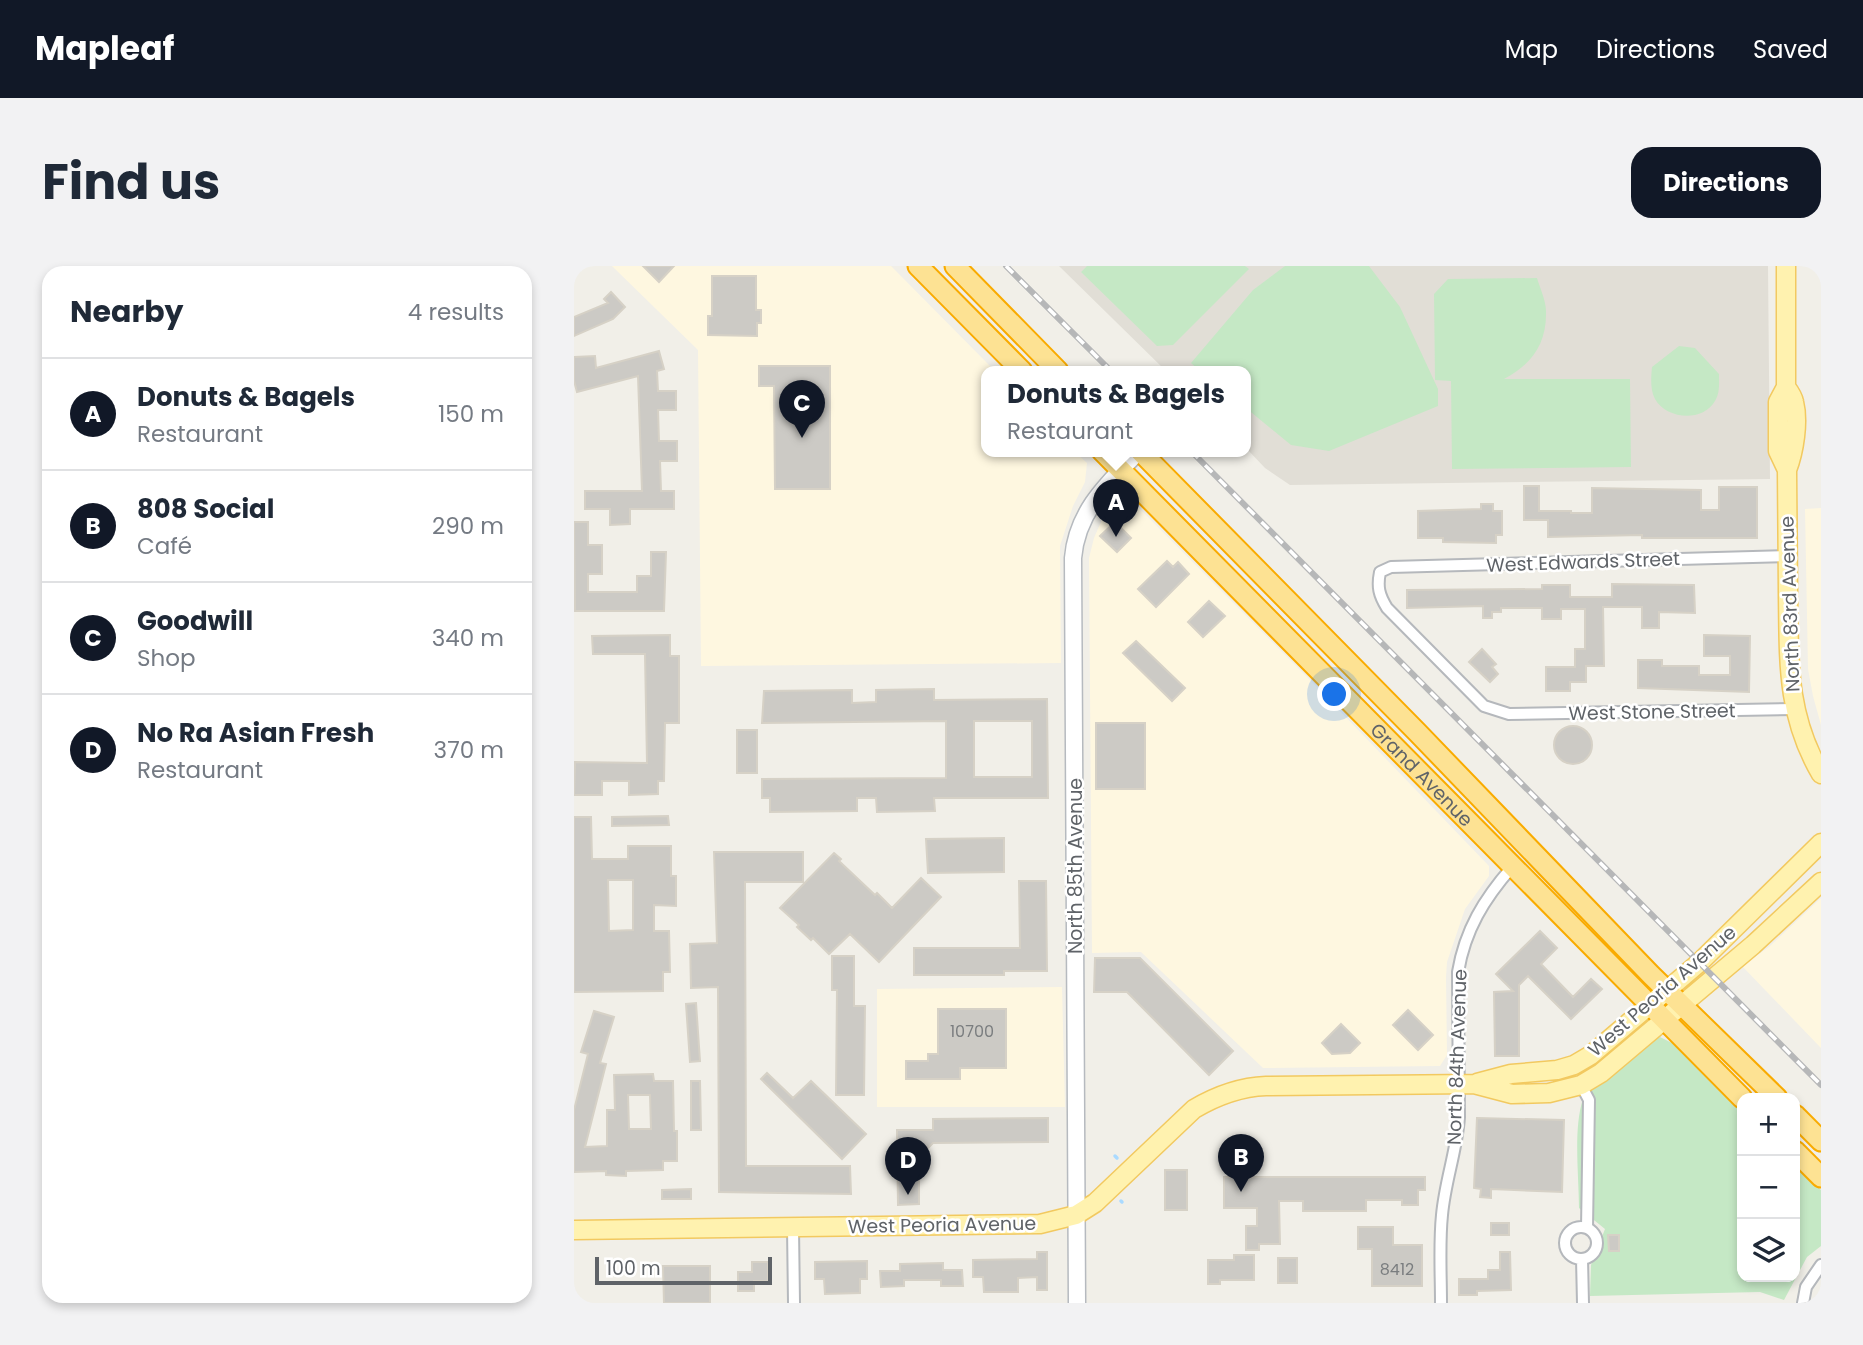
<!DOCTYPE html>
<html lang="en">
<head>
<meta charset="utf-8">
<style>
  :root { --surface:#fff; --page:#f2f2f3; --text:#1f2937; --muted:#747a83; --line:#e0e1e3; --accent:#111827 }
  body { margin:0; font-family:Poppins,sans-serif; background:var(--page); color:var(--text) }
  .controls { position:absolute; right:21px; bottom:21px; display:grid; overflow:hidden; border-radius:14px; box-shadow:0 4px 10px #0003 }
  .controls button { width:63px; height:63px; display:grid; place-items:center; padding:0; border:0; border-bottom:2px solid var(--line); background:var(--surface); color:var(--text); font:35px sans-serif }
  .scale { position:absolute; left:21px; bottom:18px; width:177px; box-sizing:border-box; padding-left:7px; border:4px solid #5f6368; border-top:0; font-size:19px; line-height:24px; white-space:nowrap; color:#5f6368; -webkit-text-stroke:5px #fff; paint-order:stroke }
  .you { position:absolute; left:761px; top:429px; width:24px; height:24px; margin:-18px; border:5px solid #fff; border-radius:50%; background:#1a73e8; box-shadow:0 0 0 10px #1a73e833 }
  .badge { display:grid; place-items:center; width:46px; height:46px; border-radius:50%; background:var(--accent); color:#fff; font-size:23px; font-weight:700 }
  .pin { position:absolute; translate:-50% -58px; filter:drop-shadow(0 2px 4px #0008) }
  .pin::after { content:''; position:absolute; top:37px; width:24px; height:21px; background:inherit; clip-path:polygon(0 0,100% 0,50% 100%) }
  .popup { position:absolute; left:407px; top:100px; width:270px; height:91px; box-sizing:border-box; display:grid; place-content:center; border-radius:14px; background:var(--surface); filter:drop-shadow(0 2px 5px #0005); font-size:23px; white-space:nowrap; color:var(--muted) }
  .popup b { font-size:26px; color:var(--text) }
  .popup::after { content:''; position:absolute; left:50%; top:100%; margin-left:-14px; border:14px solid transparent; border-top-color:var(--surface) }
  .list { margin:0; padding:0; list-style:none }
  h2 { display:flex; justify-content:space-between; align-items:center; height:91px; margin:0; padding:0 28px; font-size:30px }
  h2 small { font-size:23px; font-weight:400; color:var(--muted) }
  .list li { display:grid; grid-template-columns:46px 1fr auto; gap:21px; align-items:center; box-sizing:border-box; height:112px; padding:0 28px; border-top:2px solid var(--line) }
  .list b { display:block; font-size:26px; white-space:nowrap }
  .list p { margin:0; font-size:23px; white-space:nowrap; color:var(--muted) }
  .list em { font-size:23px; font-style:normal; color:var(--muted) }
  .icon { flex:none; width:38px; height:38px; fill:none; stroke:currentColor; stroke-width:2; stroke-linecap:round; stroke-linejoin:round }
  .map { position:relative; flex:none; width:1247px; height:1037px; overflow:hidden; border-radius:21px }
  header { display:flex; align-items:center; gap:42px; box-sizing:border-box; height:98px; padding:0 35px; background:var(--accent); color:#fff }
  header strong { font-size:33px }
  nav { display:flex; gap:38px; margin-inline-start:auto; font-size:24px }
  .intro { display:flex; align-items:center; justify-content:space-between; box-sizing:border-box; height:168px; padding:0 42px }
  h1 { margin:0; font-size:49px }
  .button { padding:18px 32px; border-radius:21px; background:var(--accent); color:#fff; font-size:24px; font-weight:700 }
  main { display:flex; gap:42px; padding:0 42px }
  aside { flex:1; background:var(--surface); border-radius:21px; box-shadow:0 4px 10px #0003 }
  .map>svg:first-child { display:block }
  .commercial { fill:#fef7e0 }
  .education { fill:#e1ded6 }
  .green { fill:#c5e8c5 }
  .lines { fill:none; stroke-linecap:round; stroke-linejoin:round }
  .stream { stroke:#aadaff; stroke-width:3.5 }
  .building { fill:#cccac5; stroke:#d6d1c6; stroke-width:2; fill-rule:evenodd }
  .street-casing { stroke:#b5b8bc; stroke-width:14 }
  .secondary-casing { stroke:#b6babf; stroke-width:19 }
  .primary-casing { stroke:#f2c960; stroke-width:21 }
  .highway-casing { stroke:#f9ab00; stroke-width:23 }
  .street { stroke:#fff; stroke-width:10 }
  .secondary { stroke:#fff; stroke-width:16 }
  .primary { stroke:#fff2af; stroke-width:18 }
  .highway { stroke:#fde293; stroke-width:19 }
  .rail-casing { stroke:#b6b7b8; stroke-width:6 }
  .rail { stroke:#fff; stroke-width:3.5; stroke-dasharray:10; stroke-linecap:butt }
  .labels { text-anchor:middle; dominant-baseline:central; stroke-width:5; stroke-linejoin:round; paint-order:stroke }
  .number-label { font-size:16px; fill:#7a7d7f }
  .street-label { font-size:19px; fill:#5f6368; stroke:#fff }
</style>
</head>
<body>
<header>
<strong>Mapleaf</strong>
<nav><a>Map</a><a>Directions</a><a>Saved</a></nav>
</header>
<div class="intro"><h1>Find us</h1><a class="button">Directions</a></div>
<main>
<aside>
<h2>Nearby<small>4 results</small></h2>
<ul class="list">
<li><span class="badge">A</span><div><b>Donuts &amp; Bagels</b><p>Restaurant</p></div><em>150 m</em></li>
<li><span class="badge">B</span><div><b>808 Social</b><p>Café</p></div><em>290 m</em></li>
<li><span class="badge">C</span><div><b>Goodwill</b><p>Shop</p></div><em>340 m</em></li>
<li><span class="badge">D</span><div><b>No Ra Asian Fresh</b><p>Restaurant</p></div><em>370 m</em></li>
</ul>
</aside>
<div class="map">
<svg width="1247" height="1037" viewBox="0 0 1247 1037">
  <rect width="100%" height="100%" fill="#f1efe8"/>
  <path class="commercial" d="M38,0H317L421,105H412V185H500L513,197L511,216L499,240L486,280L487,397L127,400L124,84Z
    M550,233L560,237L569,246L738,416L915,600V610L891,643L873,696L872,711L873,789L866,800L689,802L567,686L518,687L515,292L520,272L530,249L541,234Z
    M1247,242V459L1239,430L1234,403L1231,243Z
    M1247,632V782L1168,700L1195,681Z
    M488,721L491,841H303V723Z"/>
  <path class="education" d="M485,0H1194L1196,213L716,219L691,202L672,182V105H592Z"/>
  <path class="green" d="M513,0H671L675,3L599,79L583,80L507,6Z
    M711,0H795L826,41L864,123V140L755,185L717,179L672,142V105H626L617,97L679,24Z
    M963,12C966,22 972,35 972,45C973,78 957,99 930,113H1056L1057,201L878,203L877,115L861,114L860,28L874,13Z
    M1105,80L1121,82L1145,108C1145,118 1146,127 1141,135C1129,156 1093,154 1081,133C1076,124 1077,111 1078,101Z
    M1086,771L1098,777L1168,846V1011H1221V898L1247,924V980L1233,991L1210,1034L1186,1026L1016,1030L1017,999L1031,963L1005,942C1005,910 999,863 1009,833C1014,821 1072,779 1086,771Z"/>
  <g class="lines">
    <path class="stream" d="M541,890L543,892
      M547,935L548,936"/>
  </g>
  <path class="building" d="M69,0H100L85,16Z
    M138,10H182V44H187V57H183V70L134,69V50H138Z
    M37,26L51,41L39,53L0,70V51L34,37L30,33Z
    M85,85L90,103L83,105L84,125H102V144H84L85,175H103V195H86L87,225H100V243H56V258L36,259V243H11V225H68L64,110L3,126L0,115V91L21,90L22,102Z
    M185,100H256V223H201L200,120H185Z
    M950,220H965V245H997V247H1018V222L1127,224V244H1145V221H1183V272H1068V269L974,271V254H950Z
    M907,238H919V245H928V269H922V277L869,276V272H844V245L907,243Z
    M0,256H14V279H28V308H14V326H63V310H77V286H92L90,345H1Z
    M541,256L557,272L543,286L526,270Z
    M593,295L599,301L604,296L615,308L582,341L564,323Z
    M1038,318L1120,319L1121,347L1085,346V362H1068V341H1029L1030,400H1012V416H996V425H972V401H1001V383H1011V343H987V353H968V342H927V346H918V352H909V340L833,342V324L968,323V319H996V331H1038Z
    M635,335L651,350L629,371L614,356Z
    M96,369V390H105V457H91L90,515H84V528L55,529V515H28V529H0L1,496L73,497L71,388H19L18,370Z
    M1130,369L1176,370L1175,426L1064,422V394H1088V400H1125V409H1156V390H1130Z
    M562,375L611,422L598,435L549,387Z
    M908,383L922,398L918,401L924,408L916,416L895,396Z
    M360,423V434L473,433L474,532H360L361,545L303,546L302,532H283V545L196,546V532H188V513L372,512V455L188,457L190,425L278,424V437L302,436V424ZM400,455H458V511H400Z
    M522,457H571V523H522Z
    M980 479a19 19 0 1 1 38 0a19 19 0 1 1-38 0Z
    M163,464H183V507H163Z
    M94,550L95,559L38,560V551Z
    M0,551H17L18,593H54V580H97V610H102V640L80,639V665H95L96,706H89V725L0,726ZM34,614H59V664L35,665Z
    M430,572V606L354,607L352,573Z
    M140,586H229V616H171L172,900H276L277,928L145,926L144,721L117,722L116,678L143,677Z
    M260,587L267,593L265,595L301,629L303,627L318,642L347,612L367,631L305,696L276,668L255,688L239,672L237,674L223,661L225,659L206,642Z
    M445,615H472L473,705H430V709H340V682H446Z
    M966,665L983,682L967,698L999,731L1017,713L1028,723L997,753L954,710L945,719V790H921L920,726L939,725L922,708Z
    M258,690H280V740H291L290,829H262L263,724H258Z
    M521,692H566L659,785L635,809L553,726H520Z
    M122,737L126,795L116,796L112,738Z
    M364,743H432V802H386V813H332V795H354V788H364Z
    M834,744L859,769L844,784L819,759Z
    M20,745L40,751L26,797L32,798L11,881L33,880V844H41L40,809L79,808L80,815H99L100,865H103V895H89V904L52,905V910L32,909V905L0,906V844L14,788L7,786ZM54,829H76L77,863H55Z
    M767,758L786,777L776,787L758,788L748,777Z
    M193,807L219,832L237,815L292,868L268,893L187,813Z
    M117,815H126L127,864H117Z
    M474,852V876L359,877L345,891V938L324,939L323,864H359V853Z
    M903,852L990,854L988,926L917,923V932L906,931L907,923L900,922Z
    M591,904H613V944H591Z
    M650,911H851V924H844V939H828V934H792V945H729V935H705L706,978H685V984H672V960H683V942H650Z
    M117,923V933H88V924Z
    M917,957H935V969H917Z
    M784,961H819V979H848V1020H798V983H784Z
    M1034,969H1045V985H1035Z
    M463,986H473V1024H463V1011L444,1012V1026H410L409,1011H399V994L463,993Z
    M926,986H936L937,1024L903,1025V1029H885V1013H914V1004H926Z
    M660,989H680V1014H646V1018H634V994H660Z
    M704,992H723V1017H704Z
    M293,995V1013H286V1027L251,1028L250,1013H241V996Z
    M178,996H194V1015H180V1025H164V1006H178Z
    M369,997V1004H388L389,1020H367V1014H330V1020L307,1021L306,1005H326V998Z
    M89,1000H136V1037H90Z"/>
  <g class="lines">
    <defs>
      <path id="street" d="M1214,290L817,301L806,306C803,321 805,329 813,342L910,440L935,448L1220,443
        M1007,819L1015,834L1013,962
        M991 977a16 16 0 1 1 32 0a16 16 0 1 1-32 0Z
        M219,962L220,1037
        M1008,993L1009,1037
        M867,1037C867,1008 865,978 868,949C871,915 883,884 885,851L884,706C891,664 910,633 938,601
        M1229,1037L1232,1021L1247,999"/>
      <path id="secondary" d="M503,1037L499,292C503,245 534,217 565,185"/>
      <path id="primary" d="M1212,0V121C1215,125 1219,131 1220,136C1225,156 1220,186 1213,204
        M1212,121L1204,136V185L1213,204C1213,245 1214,286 1214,327C1215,394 1212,448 1247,508
        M903,817L937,808L983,804L1000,799L1017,789L1126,696L1247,577
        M0,964L466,958L502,949L521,937L620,843C642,830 666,821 692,820L900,818L938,828L975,827L1007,819L1027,807L1179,679L1247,616"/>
      <g id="highway">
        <path d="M344,0L448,105"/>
        <path d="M381,0L484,105"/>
        <path id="s1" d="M528,185L1168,832"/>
        <path d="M566,185L843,466L1077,709L1203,832"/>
        <path d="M1221,849L1247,875"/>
        <path d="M1221,885L1247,911"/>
      </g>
    </defs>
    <use href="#street" class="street-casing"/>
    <use href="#secondary" class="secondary-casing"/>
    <use href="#primary" class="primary-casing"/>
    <use href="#highway" class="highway-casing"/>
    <use href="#street" class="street"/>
    <use href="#secondary" class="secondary"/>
    <use href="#primary" class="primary"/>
    <use href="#highway" class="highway"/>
    <defs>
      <path id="rail" d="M432,0L537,105
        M617,185L1247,819"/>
    </defs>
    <use href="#rail" class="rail-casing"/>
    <use href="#rail" class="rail"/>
  </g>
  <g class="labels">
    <g class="number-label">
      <text x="398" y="765">10700</text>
      <text x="823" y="1003">8412</text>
    </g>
    <g class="street-label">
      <text transform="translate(1009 296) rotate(-2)">West Edwards Street</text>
      <text transform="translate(1216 338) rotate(-92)">North 83rd Avenue</text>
      <text transform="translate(1078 446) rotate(-1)">West Stone Street</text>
      <text stroke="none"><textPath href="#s1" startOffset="455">Grand Avenue</textPath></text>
      <text transform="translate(501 600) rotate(-90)">North 85th Avenue</text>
      <text transform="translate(1088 725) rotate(-41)">West Peoria Avenue</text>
      <text transform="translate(883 791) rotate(-88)">North 84th Avenue</text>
      <text transform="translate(368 959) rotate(-1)">West Peoria Avenue</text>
    </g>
  </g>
</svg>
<div class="controls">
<button>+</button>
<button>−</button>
<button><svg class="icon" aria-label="layers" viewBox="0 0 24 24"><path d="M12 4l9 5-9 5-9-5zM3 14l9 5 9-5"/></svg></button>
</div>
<div class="scale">100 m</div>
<div class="you"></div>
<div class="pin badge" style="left:542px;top:271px">A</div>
<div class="popup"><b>Donuts &amp; Bagels</b>Restaurant</div>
<div class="pin badge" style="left:667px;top:926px">B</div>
<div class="pin badge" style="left:228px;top:172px">C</div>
<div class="pin badge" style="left:334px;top:929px">D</div>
</div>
</main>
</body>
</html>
